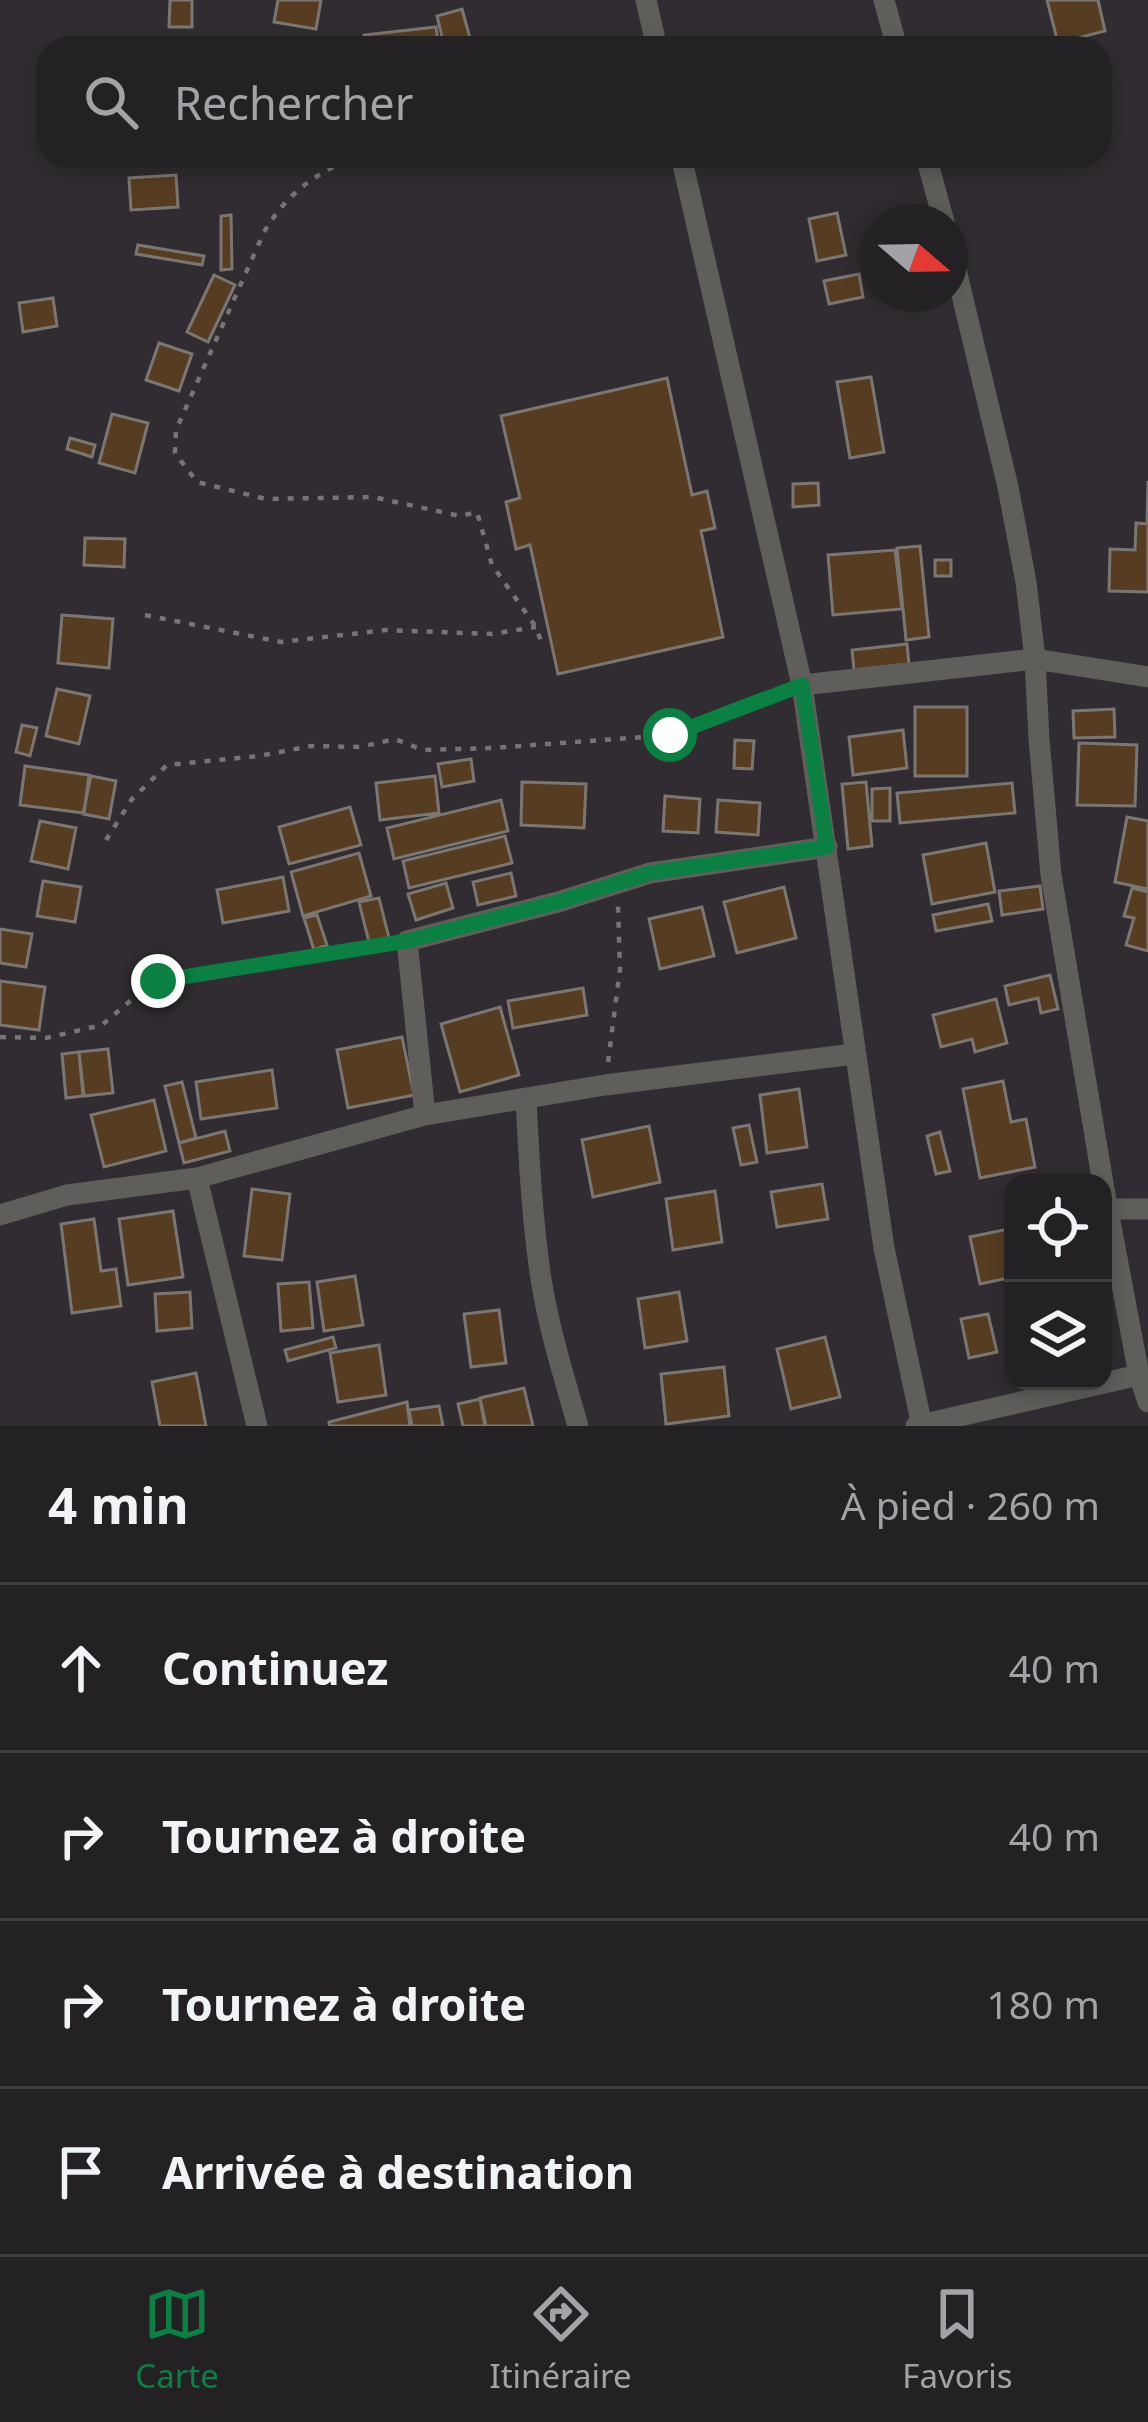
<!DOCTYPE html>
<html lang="fr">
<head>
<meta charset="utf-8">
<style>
  :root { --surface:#242125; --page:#302e32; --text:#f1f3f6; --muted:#a3a3a7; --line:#413e42; --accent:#0b8043 }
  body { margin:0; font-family:"Noto Sans",sans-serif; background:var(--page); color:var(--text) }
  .controls { position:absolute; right:36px; bottom:36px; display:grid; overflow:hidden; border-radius:24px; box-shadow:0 6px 18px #0003 }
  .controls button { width:108px; height:108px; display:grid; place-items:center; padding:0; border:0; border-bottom:3px solid var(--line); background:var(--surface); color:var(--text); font:60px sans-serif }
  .compass { position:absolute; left:860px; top:204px; width:108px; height:108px; border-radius:50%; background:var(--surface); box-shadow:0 6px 18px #0003; rotate:110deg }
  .stop { position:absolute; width:36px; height:36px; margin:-27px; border:9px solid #0b8043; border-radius:50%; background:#fff }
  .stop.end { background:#0b8043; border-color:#fff; box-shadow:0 3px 12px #0008 }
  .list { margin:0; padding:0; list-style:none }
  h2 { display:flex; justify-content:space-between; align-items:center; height:156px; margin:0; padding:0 48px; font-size:51px }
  h2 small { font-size:39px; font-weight:400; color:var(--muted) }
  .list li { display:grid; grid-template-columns:78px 1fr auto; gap:36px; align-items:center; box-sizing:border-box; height:168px; padding:0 48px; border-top:3px solid var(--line) }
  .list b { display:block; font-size:45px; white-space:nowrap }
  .list em { font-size:39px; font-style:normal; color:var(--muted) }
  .icon { flex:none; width:66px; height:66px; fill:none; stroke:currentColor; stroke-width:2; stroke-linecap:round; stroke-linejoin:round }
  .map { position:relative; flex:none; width:1148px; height:1426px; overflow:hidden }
  .search { position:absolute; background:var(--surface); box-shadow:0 6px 18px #0003; left:36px; right:36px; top:36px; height:132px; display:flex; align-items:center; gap:30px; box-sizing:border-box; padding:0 42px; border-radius:36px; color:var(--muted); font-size:45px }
  .sheet { height:828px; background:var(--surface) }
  nav { display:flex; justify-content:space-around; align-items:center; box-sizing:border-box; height:168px; border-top:3px solid var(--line); background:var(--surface); font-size:33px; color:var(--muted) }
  nav a { display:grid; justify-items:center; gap:6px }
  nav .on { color:var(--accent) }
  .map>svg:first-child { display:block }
  .building { fill:#563d21; stroke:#7b7671; stroke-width:3 }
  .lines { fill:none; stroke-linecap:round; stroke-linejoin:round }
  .path { stroke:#777478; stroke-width:4.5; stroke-dasharray:6 9; stroke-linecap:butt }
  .minor { stroke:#605e5b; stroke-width:21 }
  .route { stroke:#0b8043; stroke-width:15 }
</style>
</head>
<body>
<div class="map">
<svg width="1148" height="1426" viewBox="0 0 1148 1426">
  <rect width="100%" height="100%" fill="#302c31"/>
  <path class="building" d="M170,0H192V27H169Z
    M278,0H321L316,29L274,22Z
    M1047,0H1098L1105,31L1058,43Z
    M462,9L470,38L444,45L437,16Z
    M436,27L439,48H366L364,35Z
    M273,39L306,43L305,48H272Z
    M176,175L178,207L131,210L129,178Z
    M837,213L846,255L817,261L809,219Z
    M231,215L232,269L221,270V216Z
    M138,245L204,256L202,265L136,254Z
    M859,274L863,297L829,304L824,281Z
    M214,275L235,285L208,342L187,332Z
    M53,298L57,326L23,332L19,303Z
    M159,343L192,354L179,391L146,380Z
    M871,377L884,452L850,458L837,382Z
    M667,378L692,495L707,491L715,528L701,531L723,637L558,674L530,545L516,549L506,502L520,498L501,416Z
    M112,414L148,423L135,473L99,463Z
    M70,438L95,445L92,457L67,449Z
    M1148,481V592L1109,591L1110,549L1135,550L1136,523L1147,524Z
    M818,483L819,505L793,507V484Z
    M85,538L125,539L124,567L84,565Z
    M920,546L929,637L906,640L897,548Z
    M895,550L902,609L833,615L828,555Z
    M935,560H951V576H935Z
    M62,615L113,619L109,668L58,663Z
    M907,644L909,664L854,670L852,650Z
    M57,689L90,696L79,744L46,736Z
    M915,707H967V776H915Z
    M1114,709L1115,737L1074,738L1073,711Z
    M22,725L37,728L30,756L16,752Z
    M903,730L907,768L853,775L849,737Z
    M735,740L754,741L752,769L734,768Z
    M1079,743L1137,745L1135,806L1077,805Z
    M471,759L474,781L442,787L438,764Z
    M25,766L89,775L84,813L20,805Z
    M91,776L116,781L109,819L83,814Z
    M435,776L439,813L380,820L376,783Z
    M522,782L586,784L584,828L521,825Z
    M866,782L872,846L848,849L842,784Z
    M1012,783L1015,813L900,823L897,793Z
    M890,788V821H872V789Z
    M665,796L700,799L698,833L663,831Z
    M501,800L508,831L394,859L387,828Z
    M718,800L760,803L758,835L716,832Z
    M350,807L361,845L289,864L279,827Z
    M1127,817L1148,821V889L1115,882Z
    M40,821L76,828L68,869L31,861Z
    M505,836L512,863L409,888L403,861Z
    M986,843L995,892L932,904L923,855Z
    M359,853L371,896L303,916L291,872Z
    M511,873L516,896L478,905L473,882Z
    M283,877L289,911L223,923L217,890Z
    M43,881L81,887L75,922L37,916Z
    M446,883L453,908L416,920L408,894Z
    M1040,886L1043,909L1002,915L999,891Z
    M784,887L796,938L737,953L724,902Z
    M1132,888L1148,892V951L1126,945L1134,918L1124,916Z
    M379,898L389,938L369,942L359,902Z
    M988,904L992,921L936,931L933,915Z
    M702,907L714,956L660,969L649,919Z
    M317,915L327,945L314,950L304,918Z
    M0,929L32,934L26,967L0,963Z
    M1050,975L1058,1009L1041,1013L1038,998L1009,1005L1005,986Z
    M0,981L45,987L39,1030L0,1025Z
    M583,988L587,1015L513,1028L508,1001Z
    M996,999L1007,1043L975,1052L972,1039L941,1047L933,1015Z
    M500,1007L519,1075L460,1092L441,1024Z
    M402,1037L414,1095L348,1108L337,1050Z
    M108,1049L113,1093L84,1096L79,1052Z
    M79,1052L83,1096L66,1098L62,1054Z
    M272,1070L277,1108L201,1119L196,1082Z
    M1003,1081L1011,1122L1026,1119L1035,1167L980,1178L963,1089Z
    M182,1082L196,1138L179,1143L165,1086Z
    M799,1089L807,1147L767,1153L760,1095Z
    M154,1100L166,1151L104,1167L91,1115Z
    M749,1125L757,1162L741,1165L733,1128Z
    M649,1126L660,1182L593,1197L582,1140Z
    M225,1131L230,1151L184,1163L179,1143Z
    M940,1132L950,1171L936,1174L927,1136Z
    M822,1184L828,1219L777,1227L771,1192Z
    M252,1189L290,1194L282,1260L244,1256Z
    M715,1191L722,1242L673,1250L666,1199Z
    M173,1211L183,1277L128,1285L119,1219Z
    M94,1219L101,1271L116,1269L121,1306L72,1313L61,1224Z
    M1013,1228V1277L980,1284L970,1237Z
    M355,1276L363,1325L324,1331L317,1282Z
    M309,1282L313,1328L281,1331L278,1284Z
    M190,1292L192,1328L157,1331L155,1294Z
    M679,1292L687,1341L645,1348L638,1299Z
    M499,1310L506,1363L471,1367L464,1314Z
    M988,1314L997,1352L969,1358L961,1319Z
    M333,1337L336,1348L288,1361L285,1350Z
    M825,1337L840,1397L791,1409L777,1349Z
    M379,1345L386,1395L338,1402L330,1353Z
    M724,1367L729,1416L666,1424L661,1374Z
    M196,1373L206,1426H160L152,1382Z
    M524,1388L533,1426H486L480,1398Z
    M480,1399L485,1426H463L458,1404Z
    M407,1402L410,1426H330L329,1422Z
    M439,1406L443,1426H412L409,1410Z"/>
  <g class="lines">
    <path class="path" d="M361,156C317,171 288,192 264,232L176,430L175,453L197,482L266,499L373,497L460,516L477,512L492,565L536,627L542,644
      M145,615L281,642L386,630L492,634L536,627
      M106,840L132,799L167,765L259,756L311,746L360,747L395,739L423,750L493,748L671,735L780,694
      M0,1037L46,1038L102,1025L149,985L158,981L384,945
      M608,1062L620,969L618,906
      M1013,1324V1323"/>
    <path class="minor" d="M646,0L657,48
      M884,0L897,48
      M681,156L802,685L1035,659L1148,677
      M926,156L944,222
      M950,245L1008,487L1026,582L1035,659L1039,739L1051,875L1103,1183
      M802,685L884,1248L922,1426
      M526,1099C529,1159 532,1219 541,1279C549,1329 564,1377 578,1426
      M425,1115L605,1085L854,1054
      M197,1178L257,1426
      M1103,1184L1139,1375L1148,1402
      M1107,1209H1148
      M0,1215L67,1195L197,1178L425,1115L407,941L558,902L650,873L827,847
      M916,1426L1139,1375"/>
  </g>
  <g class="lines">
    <path class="route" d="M158,981L407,941L558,902L650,873L827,847L802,685L670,735"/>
  </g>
</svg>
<div class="controls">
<button><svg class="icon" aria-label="locate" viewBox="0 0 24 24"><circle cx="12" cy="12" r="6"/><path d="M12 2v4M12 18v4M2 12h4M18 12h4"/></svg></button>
<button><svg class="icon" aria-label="layers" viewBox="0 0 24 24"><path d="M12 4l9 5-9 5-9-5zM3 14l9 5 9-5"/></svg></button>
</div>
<svg class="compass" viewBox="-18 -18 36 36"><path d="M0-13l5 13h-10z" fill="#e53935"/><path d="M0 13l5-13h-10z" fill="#a3a3a7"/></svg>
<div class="stop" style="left:670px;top:735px"></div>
<div class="stop end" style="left:158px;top:981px"></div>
<div class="search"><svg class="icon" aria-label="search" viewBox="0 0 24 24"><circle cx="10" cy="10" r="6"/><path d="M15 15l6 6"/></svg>Rechercher</div>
</div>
<section class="sheet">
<h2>4 min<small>À pied · 260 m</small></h2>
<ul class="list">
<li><svg class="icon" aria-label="ahead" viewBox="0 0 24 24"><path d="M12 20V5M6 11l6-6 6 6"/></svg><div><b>Continuez</b></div><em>40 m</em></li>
<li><svg class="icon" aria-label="right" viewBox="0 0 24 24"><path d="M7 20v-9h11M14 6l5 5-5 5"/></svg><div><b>Tournez à droite</b></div><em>40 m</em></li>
<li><svg class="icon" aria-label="right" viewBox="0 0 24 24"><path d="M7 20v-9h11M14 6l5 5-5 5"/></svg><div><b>Tournez à droite</b></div><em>180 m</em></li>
<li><svg class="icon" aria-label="arrive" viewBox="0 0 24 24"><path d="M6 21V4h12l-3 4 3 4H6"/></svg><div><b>Arrivée à destination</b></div></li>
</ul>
</section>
<nav>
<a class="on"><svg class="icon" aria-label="map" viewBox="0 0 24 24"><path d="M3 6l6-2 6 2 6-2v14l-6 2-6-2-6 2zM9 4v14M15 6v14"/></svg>Carte</a>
<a><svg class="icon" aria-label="directions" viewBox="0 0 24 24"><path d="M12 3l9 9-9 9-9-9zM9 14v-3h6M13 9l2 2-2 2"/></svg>Itinéraire</a>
<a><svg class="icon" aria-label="saved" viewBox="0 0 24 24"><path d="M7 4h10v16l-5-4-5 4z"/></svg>Favoris</a>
</nav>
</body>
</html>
